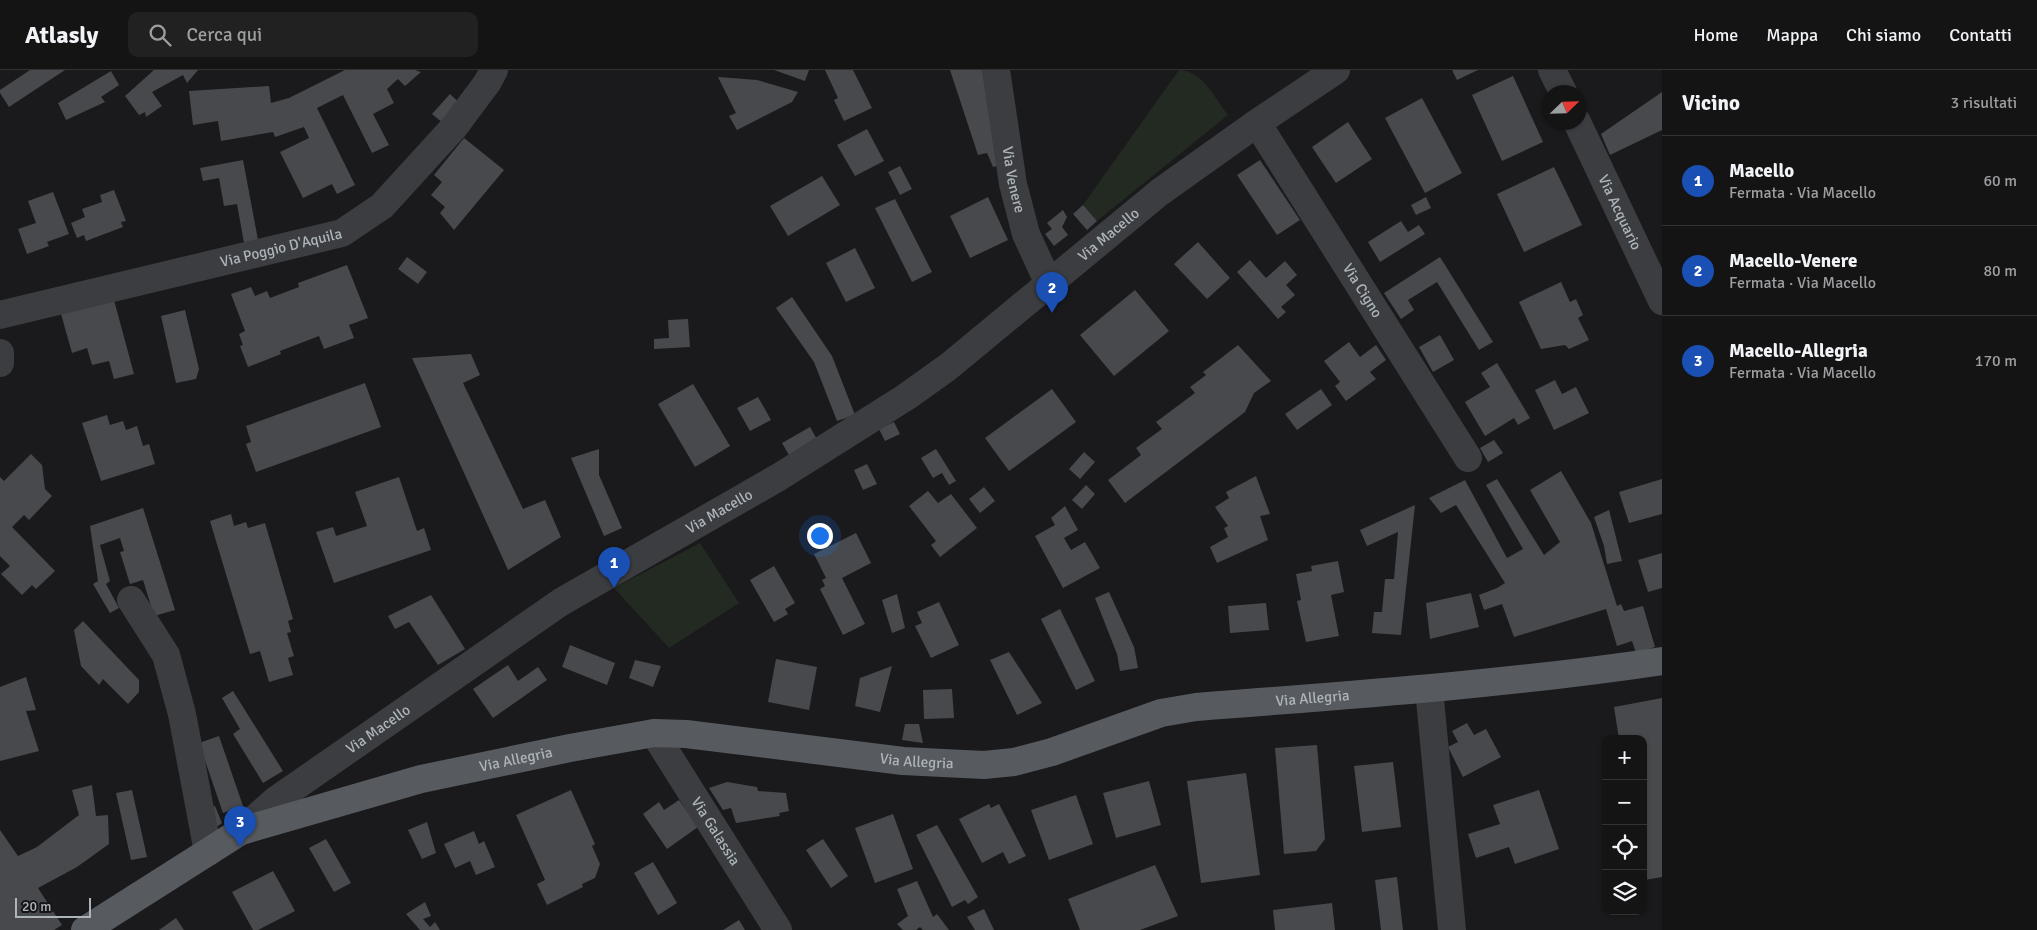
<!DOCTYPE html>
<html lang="it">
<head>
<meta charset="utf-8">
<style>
  :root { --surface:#141415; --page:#212122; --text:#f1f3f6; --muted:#9d9ea0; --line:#333334; --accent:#ea580c }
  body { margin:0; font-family:Signika,sans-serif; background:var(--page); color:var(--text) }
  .controls { position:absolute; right:15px; bottom:15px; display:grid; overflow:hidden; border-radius:10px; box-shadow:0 1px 4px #0004 }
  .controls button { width:45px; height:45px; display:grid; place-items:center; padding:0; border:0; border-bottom:1px solid var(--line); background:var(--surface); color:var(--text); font:25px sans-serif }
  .compass { position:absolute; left:1542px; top:15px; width:45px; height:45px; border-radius:50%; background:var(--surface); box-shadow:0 1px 4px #0004; rotate:67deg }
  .scale { position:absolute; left:15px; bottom:12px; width:76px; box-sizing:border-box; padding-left:5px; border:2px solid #adb5bb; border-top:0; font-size:14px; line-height:18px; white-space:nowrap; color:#adb5bb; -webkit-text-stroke:4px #151517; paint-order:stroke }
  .you { position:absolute; left:819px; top:465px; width:18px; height:18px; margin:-12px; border:4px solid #fff; border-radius:50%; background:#1a73e8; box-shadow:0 0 0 8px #1a73e833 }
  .badge { display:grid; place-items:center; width:32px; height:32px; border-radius:50%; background:var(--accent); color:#fff; font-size:16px; font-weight:700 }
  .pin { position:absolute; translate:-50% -41px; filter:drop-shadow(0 1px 2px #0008) }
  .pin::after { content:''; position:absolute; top:26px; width:18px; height:15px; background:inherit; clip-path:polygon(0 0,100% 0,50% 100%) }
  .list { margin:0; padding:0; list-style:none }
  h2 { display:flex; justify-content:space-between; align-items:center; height:65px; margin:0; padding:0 20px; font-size:21px }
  h2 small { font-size:16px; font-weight:400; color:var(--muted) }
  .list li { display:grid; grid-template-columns:32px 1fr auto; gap:15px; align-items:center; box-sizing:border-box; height:90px; padding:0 20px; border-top:1px solid var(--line) }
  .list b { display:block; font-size:19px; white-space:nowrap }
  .list p { margin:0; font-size:16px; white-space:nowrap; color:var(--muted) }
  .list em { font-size:16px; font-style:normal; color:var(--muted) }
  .icon { flex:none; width:28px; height:28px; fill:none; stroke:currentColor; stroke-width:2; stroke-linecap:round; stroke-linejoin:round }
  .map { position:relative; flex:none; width:1662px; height:860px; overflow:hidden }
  header { display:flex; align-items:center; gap:30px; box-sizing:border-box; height:70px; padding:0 25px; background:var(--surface); border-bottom:1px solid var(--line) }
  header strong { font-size:24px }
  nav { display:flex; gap:28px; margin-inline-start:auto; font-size:18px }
  .search { width:350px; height:45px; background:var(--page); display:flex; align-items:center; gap:12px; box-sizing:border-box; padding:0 18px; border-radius:10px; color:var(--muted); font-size:19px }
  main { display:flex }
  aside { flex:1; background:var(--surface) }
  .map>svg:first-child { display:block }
  .green { fill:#222a22 }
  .building { fill:#47494c }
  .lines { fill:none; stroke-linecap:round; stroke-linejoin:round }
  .minor { stroke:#3b3d41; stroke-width:28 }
  .major { stroke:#575b60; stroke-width:28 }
  .labels { text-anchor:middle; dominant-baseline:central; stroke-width:4; stroke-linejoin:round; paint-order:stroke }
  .street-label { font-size:15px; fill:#adb5bb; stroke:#151517 }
</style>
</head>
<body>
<header>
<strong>Atlasly</strong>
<div class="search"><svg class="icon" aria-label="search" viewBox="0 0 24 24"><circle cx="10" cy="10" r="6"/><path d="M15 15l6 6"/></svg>Cerca qui</div>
<nav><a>Home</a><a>Mappa</a><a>Chi siamo</a><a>Contatti</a></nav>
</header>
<main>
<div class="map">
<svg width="1662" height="860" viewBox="0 0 1662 860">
  <rect width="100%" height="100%" fill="#1a1a1c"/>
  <path class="green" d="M1179,0C1202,0 1215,28 1228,45L1097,151L1083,135Z
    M700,473L739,533L669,578L614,518Z"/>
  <path class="building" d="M30,0H65L9,37L0,23V20Z
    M154,0H198L187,13L183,5L152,22L162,36L146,47L145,42L139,45L125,26Z
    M345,0H415L421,2L405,16L398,9L387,19L394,33L373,44L389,75L372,83L343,25L317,38L355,115L337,124L332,114L303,128L280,82L309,68L304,57L275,67L273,62L221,71L218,51L193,55L189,21L269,16L271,33L289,28Z
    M774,0H809L805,11Z
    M825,0H853L872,38L844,51L834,30L838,28Z
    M950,0H984L1001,95L993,97L987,83L978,85Z
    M1452,0H1478L1457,10Z
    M111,1L119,15L101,27L105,32L66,50L58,33Z
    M1513,6L1543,72L1502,91L1472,25Z
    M718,7L757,10L798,22L792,32L737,60L729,46L736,43Z
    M1662,22V60L1610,85L1601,64Z
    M450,24L462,35L444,54L432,44Z
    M1422,28L1462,103L1425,123L1385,48Z
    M1348,52L1372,89L1336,113L1312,77Z
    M867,59L884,91L855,106L837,75Z
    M464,68L504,100L454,160L440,143L445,137L431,125L442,112L434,105Z
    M243,90L258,170L244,173L237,134L224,136L219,108L203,111L200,98Z
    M1260,90L1300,150L1277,165L1237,105Z
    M900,96L912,119L900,125L888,102Z
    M1554,97L1582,155L1524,182L1497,124Z
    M822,106L840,135L788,166L770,136Z
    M114,120L126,151L121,152L123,157L86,171L84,165L77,168L71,153L85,147L82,139L102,132L100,125Z
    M53,122L69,164L47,172L49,176L27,184L18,159L36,153L28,131Z
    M988,127L1008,170L970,188L950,146Z
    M1426,127L1431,138L1416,145L1411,135Z
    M895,129L932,202L912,212L875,138Z
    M1083,135L1097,151L1087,160L1073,144Z
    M1063,140L1067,147L1062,157L1068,165L1054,176L1045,164L1052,159L1047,153Z
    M1401,151L1408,162L1419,155L1425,164L1380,192L1368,172Z
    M1198,172L1230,208L1207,229L1174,194Z
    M855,178L875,218L846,232L826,193Z
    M407,187L427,202L418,214L398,199Z
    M1440,187L1493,272L1479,280L1437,212L1408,230L1414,240L1401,249L1384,223Z
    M1250,190L1266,208L1285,191L1297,205L1286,215L1295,225L1281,237L1286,242L1278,249L1237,202Z
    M347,195L368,248L349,255L354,268L324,279L319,266L280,281L281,284L248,297L240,276L243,275L239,264L245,261L231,224L251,217L255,226L267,221L270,228L299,217L298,213Z
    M1561,212L1570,232L1576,229L1583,245L1578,248L1589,270L1569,279L1565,275L1541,279L1519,232Z
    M1135,220L1169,261L1114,306L1080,265Z
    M792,227L832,286L855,345L837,351L814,292L776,238Z
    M114,230L134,304L114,309L109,291L92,295L87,278L72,283L61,244Z
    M185,240L199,299L196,309L176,313L161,246Z
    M688,249L690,277L654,279V269L669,268L668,250Z
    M1440,265L1454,290L1433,302L1419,277Z
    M1349,272L1360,287L1376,275L1386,290L1370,302L1376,309L1346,331L1335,316L1340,312L1324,291Z
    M1238,275L1271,311L1254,323L1245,342L1125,433L1108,410L1141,385L1136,378L1162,359L1156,352L1195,323L1190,317L1206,305L1203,302Z
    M471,284L480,305L463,313L523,439L545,430L561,467L508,500L412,288Z
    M1497,293L1530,348L1518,355L1514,348L1485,366L1465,332L1490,317L1481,303Z
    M1555,310L1562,324L1576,317L1589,343L1554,360L1535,320Z
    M365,313L381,357L256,402L246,374L251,372L246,356Z
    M693,314L730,376L695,397L658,334Z
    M1052,319L1076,352L1009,401L985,368Z
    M1321,319L1332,335L1297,360L1285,344Z
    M758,327L771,350L750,361L737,338Z
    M107,345L110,355L123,351L126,360L137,356L143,376L149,374L155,394L101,411L82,353Z
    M894,352L900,364L885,371L879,359Z
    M810,357L818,371L790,387L782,373Z
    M1494,370L1503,383L1488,392L1480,378Z
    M599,379V405L622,458L604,466L571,388Z
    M936,379L956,411L949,415L942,403L933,408L921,388Z
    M1084,382L1095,392L1080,409L1069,399Z
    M31,384L42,395L45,419L52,426L29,450L24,445L12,457L55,501L36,519L32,515L22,525L1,504L10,496L0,486V407L4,411Z
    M867,394L877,414L863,420L854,400Z
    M1561,401L1591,453L1617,536L1621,534L1624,541L1643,536L1655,577L1636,583L1632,571L1617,576L1606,539L1514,567L1502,534L1484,540L1479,525L1497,518L1505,513L1456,435L1441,443L1429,428L1465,410L1507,488L1523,479L1486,415L1497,409L1544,485L1560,472L1530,420Z
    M1256,406L1270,444L1260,446L1268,470L1217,493L1210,477L1228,467L1224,458L1228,456L1215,437L1229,428L1226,422Z
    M399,407L417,461L424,458L431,480L334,513L316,462L333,457L336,466L367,456L355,422Z
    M1662,409V444L1629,453L1619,422Z
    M1086,415L1095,424L1082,439L1072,430Z
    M984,417L995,431L980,443L969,429Z
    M928,421L938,433L951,424L977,458L940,487L931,475L936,471L909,436Z
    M1415,435L1401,565L1372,563L1374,542H1382L1385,509H1394L1398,462L1367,476L1360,460Z
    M1065,436L1078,460L1064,468L1071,480L1085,472L1100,498L1063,518L1035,466L1055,455L1051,448Z
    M143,438L175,540L154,546L143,510L130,514L120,482L124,481L120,468L100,475L110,511L106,514L119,538L110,543L93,514L98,511L90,456Z
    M1609,440L1622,491L1607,494L1604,476L1594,447Z
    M231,444L234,456L246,452L248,458L265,453L293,549L288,551L291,562L287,563L294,586L288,588L293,605L269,612L260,581L250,584L210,451Z
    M856,463L871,493L842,508L865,554L843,565L820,519L825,516L822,510L826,508L814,484Z
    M1662,483V518L1648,522L1638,490Z
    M1338,491L1344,522L1331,525L1339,566L1306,572L1297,531L1301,530L1296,504L1312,501L1311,496Z
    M774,496L795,533L785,539L788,544L774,552L750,510Z
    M1109,522L1134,577L1138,598L1120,601L1117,584L1095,528Z
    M1471,523L1479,557L1430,569L1426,533Z
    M897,524L905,558L892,563L882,530Z
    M431,525L465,579L438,595L409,552L395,559L388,546Z
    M939,532L959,575L931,588L915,556L922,553L917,542Z
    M1266,533L1269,560L1230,563L1228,536Z
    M1060,539L1095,611L1076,620L1041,549Z
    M83,551L139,610V622L128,634L103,609L99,615L81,596L74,560Z
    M570,575L615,593L607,615L562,597Z
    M1009,582L1042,633L1017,645L990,590Z
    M776,589L817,597L809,640L768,632Z
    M635,590L661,596L653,617L629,608Z
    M508,595L518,611L538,597L547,610L493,648L473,619Z
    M892,596L880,642L855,636L860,608Z
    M26,607L36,640L26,641L39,681L0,691V617Z
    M952,619L954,648L924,649L923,620Z
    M233,621L283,701L263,713L233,664L240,659L222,628Z
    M1662,628V807L1645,810L1643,800V669H1619L1614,637Z
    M1467,653L1474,665L1486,659L1501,687L1463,707L1448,677L1458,672L1452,661Z
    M905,654H919L923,673L902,670Z
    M219,666L243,736L223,743L199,673Z
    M1317,675L1325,769L1316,781L1284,784L1275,678Z
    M1393,692L1401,757L1362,762L1354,696Z
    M1246,703L1260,805L1201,813L1187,711Z
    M1149,711L1161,755L1116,768L1103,723Z
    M727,712L757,717L758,721L786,723L789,741L779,743L780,746L736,753L731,738L723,740L709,718Z
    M92,715L96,746L108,745L109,774L77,797L38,818L62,855L54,860H0V760L18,786L37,777L79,745L72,720Z
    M132,720L147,787L131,790L116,723Z
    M571,720L595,774L592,776L600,794L595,808L582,814L583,817L547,835L537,814L545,810L516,745Z
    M1539,720L1559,779L1515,794L1509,777L1476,788L1468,764L1500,754L1493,735Z
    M1076,725L1093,774L1049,790L1031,740Z
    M679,730L698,757L667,779L643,744L659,732L664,740Z
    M989,734L991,738L999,734L1026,786L1009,794L1003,782L982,793L959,749Z
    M215,736L222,753L212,760L207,739Z
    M893,744L913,799L875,813L855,758Z
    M427,752L436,783L422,789L408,760Z
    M937,755L978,827L968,834L965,830L952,837L916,765Z
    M474,761L479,774L484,771L495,797L476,805L470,791L455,798L444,774Z
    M326,769L351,813L334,822L309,778Z
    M823,769L848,806L831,818L806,780Z
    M653,792L677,833L658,845L634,803Z
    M1155,795L1178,846L1140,860H1080L1068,829Z
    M273,801L295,841L258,860H253L232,822Z
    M1397,807L1403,860H1381L1375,810Z
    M917,811L933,847L937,844L949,860H923L920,857L916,860H903L897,854L908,846L897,819Z
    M425,832L431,846L423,849L430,857L435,852L440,860H420L406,844Z
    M1332,833L1335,860H1275L1273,840Z
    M984,839L994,860H975L967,847Z
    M176,848L184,860H159Z
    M739,850L745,860H723Z"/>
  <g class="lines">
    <g class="minor">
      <path id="s1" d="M996,0L1013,114L1026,164L1049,214"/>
      <path d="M1552,0L1563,22"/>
      <path id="s2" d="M1577,52L1662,231"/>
      <path id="s3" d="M1257,53L1468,388"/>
      <path id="s4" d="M0,245L342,163L382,136L455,56L487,13L494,0"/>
      <path d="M0,283V293"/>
      <path d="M131,530L166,585L182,644L208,782"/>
      <path d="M1429,619L1452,860"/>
      <path id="s5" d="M654,663L778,860"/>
      <path id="s6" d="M241,761L276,730L561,532L779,407L906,327L948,297L1160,122L1257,53L1336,0"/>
    </g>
    <path class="major" id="s7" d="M85,860L241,761L421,709L570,678L654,663L686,664L903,691L984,695L1014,692L1052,682L1161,643L1196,637C1352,625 1508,614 1662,591"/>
  </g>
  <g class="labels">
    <g class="street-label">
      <text stroke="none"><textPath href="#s1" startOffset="111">Via Venere</textPath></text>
      <text stroke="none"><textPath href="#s2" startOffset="100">Via Acquario</textPath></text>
      <text stroke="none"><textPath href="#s6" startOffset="1055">Via Macello</textPath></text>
      <text stroke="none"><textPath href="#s4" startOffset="289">Via Poggio D'Aquila</textPath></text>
      <text stroke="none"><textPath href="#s3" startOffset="198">Via Cigno</textPath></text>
      <text stroke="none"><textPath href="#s6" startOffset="576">Via Macello</textPath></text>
      <text stroke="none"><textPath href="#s7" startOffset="1279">Via Allegria</textPath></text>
      <text stroke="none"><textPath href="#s6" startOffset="171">Via Macello</textPath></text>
      <text stroke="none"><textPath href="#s7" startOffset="469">Via Allegria</textPath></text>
      <text stroke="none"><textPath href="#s7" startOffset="874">Via Allegria</textPath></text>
      <text stroke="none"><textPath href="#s5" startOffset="116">Via Galassia</textPath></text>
    </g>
  </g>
</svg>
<div class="controls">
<button>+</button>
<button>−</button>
<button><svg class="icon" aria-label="locate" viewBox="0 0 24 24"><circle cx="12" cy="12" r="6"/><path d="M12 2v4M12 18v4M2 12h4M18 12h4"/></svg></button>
<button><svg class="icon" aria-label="layers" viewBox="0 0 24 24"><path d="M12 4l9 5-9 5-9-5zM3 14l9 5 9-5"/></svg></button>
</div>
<svg class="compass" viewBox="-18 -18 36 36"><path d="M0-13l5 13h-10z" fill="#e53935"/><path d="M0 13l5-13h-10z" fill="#9d9ea0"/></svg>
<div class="scale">20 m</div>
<div class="you"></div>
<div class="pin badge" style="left:614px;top:518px;background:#1a4fb4">1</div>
<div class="pin badge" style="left:1052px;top:243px;background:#1a4fb4">2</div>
<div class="pin badge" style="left:240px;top:777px;background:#1a4fb4">3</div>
</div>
<aside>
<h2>Vicino<small>3 risultati</small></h2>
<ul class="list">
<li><span class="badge" style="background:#1a4fb4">1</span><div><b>Macello</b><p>Fermata · Via Macello</p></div><em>60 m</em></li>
<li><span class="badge" style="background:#1a4fb4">2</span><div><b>Macello-Venere</b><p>Fermata · Via Macello</p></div><em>80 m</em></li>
<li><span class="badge" style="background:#1a4fb4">3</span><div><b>Macello-Allegria</b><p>Fermata · Via Macello</p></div><em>170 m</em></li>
</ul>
</aside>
</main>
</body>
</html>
